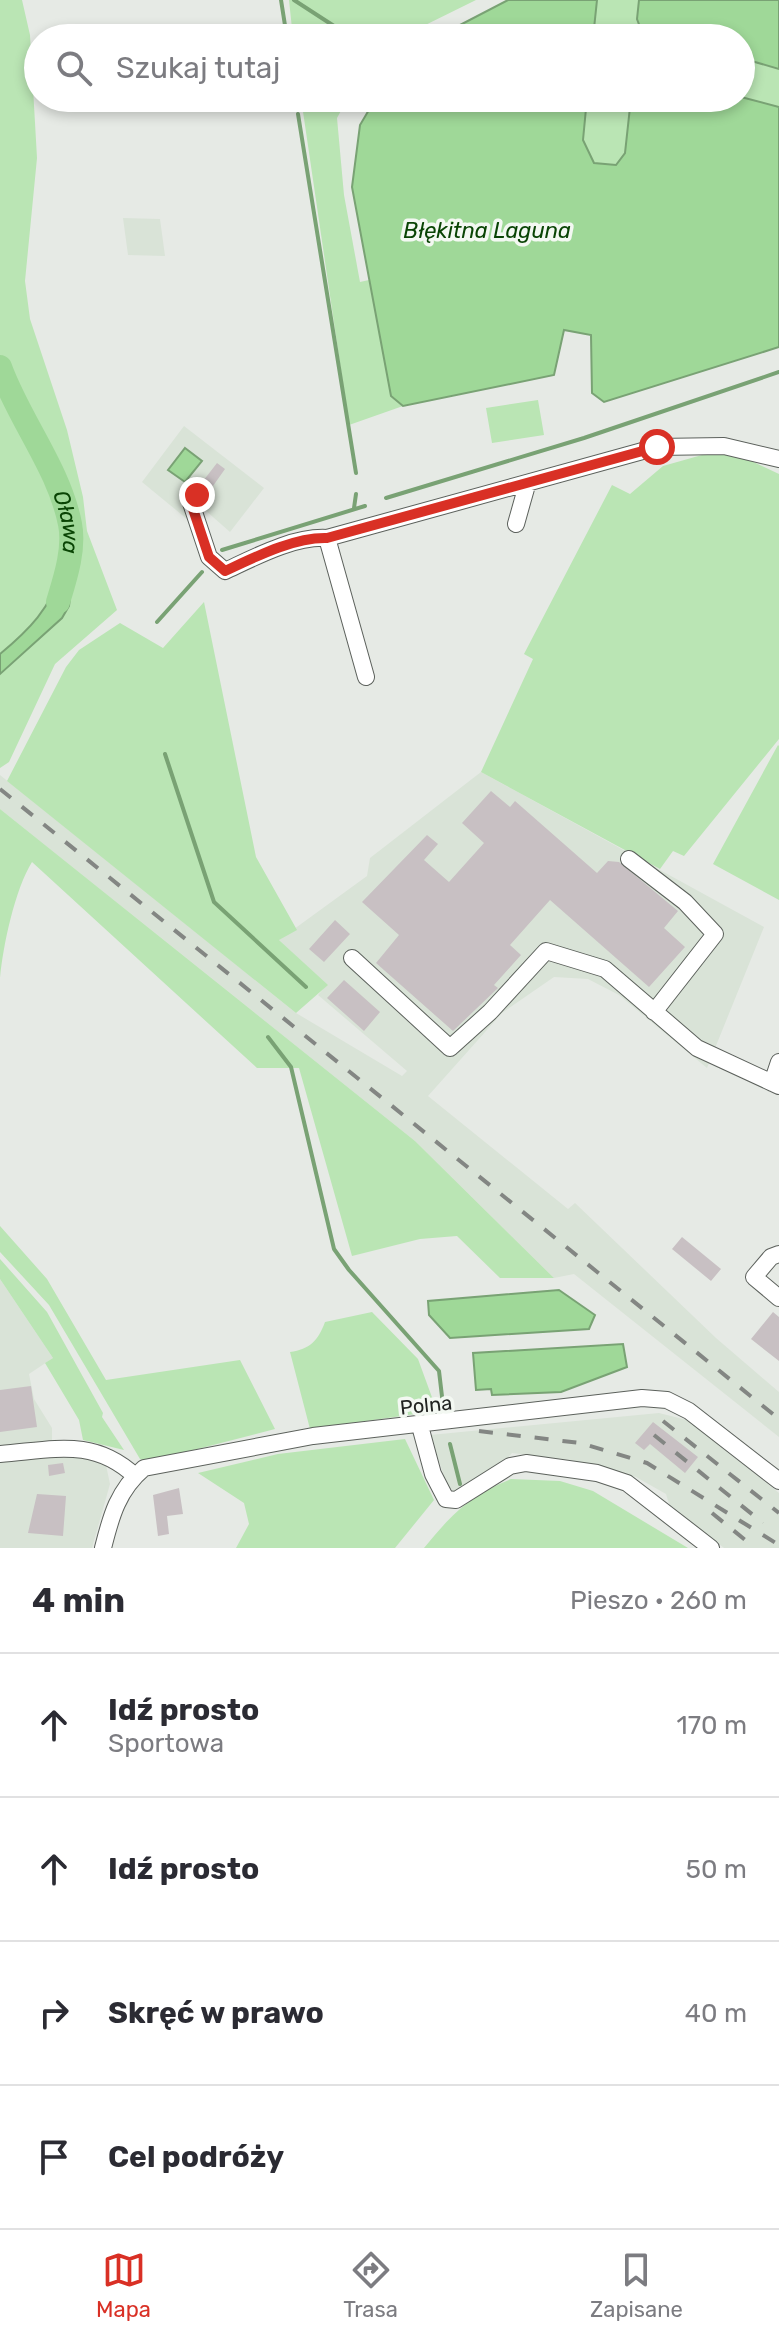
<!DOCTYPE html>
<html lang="pl">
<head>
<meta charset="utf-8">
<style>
  :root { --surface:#fff; --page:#f2f2f3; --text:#2b2b33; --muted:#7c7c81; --line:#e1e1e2; --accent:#d93025 }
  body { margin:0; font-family:Rubik,sans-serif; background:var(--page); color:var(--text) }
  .stop { position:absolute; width:24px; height:24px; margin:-18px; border:6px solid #d93025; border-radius:50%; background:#fff }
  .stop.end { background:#d93025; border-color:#fff; box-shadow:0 2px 8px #0008 }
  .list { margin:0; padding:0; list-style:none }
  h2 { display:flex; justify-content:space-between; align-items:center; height:104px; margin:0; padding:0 32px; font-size:34px }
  h2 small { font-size:26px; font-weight:400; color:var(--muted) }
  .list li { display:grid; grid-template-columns:52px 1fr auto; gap:24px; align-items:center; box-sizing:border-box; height:144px; padding:0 32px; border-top:2px solid var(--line) }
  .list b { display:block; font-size:30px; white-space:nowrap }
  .list p { margin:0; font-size:26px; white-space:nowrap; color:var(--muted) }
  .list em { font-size:26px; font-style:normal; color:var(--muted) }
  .icon { flex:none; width:44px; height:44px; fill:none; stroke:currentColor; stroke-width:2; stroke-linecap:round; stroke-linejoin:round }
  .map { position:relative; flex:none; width:779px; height:1548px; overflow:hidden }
  .search { position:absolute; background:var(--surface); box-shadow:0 4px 12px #0003; left:24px; right:24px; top:24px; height:88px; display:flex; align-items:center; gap:20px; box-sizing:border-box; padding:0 28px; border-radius:44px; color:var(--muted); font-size:30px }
  .sheet { height:680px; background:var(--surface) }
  nav { display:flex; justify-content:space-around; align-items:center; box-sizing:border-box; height:112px; border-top:2px solid var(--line); background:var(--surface); font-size:22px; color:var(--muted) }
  nav a { display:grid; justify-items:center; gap:4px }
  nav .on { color:var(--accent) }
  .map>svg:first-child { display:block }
  .built { fill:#d9e3d7 }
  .green { fill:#bae5b4 }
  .water { fill:#9fd898; stroke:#79a274; stroke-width:2 }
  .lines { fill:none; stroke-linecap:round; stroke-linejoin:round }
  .stream { stroke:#79a274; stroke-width:4 }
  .river { stroke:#9fd898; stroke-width:24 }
  .building { fill:#c8c0c3 }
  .minor-casing { stroke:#5c615c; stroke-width:18 }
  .minor { stroke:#fff; stroke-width:16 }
  .rail { stroke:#838683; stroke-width:4; stroke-dasharray:14 14; stroke-linecap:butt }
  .route { stroke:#d93025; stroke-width:10 }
  .labels { text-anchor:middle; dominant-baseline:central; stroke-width:7; stroke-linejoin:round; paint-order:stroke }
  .street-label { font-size:20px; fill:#212321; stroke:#f3f8f2 }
  .water-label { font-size:22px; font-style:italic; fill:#094404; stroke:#f3f8f2 }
</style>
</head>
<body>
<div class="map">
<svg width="779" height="1548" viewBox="0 0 779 1548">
  <rect width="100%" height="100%" fill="#e6eae5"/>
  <path class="built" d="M123,218L160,219L165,256L128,255Z
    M184,426L264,488L230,532L205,510L193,524L142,482Z
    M481,772L764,927L707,1068L619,995L588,979L554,977L502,1013L428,1096L568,1209L575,1203L716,1338L779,1392V1437L574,1274L554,1278L415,1141L0,809V775L296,1013L402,1076L407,1071L318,995L327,985L279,940L367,876L370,858Z
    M0,1279L53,1358L29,1374L34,1399L52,1428V1442L75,1456L106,1465L110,1484L92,1548H0Z
    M659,1413L687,1420L779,1493V1548H724L669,1504L666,1494L636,1477L571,1460L512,1453L499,1468L462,1491H454L447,1485L430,1435Z"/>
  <path class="green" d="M0,0H22L30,35L37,158L25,281L30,319L67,430L83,497L87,531L117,610L55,664L9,762L0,768Z
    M289,0H476L399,38H293Z
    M597,0H639L637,19L640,27L675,38H593Z
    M741,58L779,69V107L741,97Z
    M301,98H348L337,118L344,195L360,282L369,280L391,396L403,406L349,425Z
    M587,98H631L625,153L617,165L594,163L583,140Z
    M538,400L544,435L492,443L486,408Z
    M709,453L743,457L779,474V739L684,856L673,851L660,869L481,772L533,659L524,654L612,485L630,494L663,466Z
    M204,602L256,857L297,930L279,940L328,985L296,1013L7,781L66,667L79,650L120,623L163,648Z
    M778,745L779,746V900L713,864Z
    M0,809L415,1141L554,1278H500L457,1236L420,1239L352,1256L299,1068H257L32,862C15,889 3,946 0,978Z
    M0,1226L47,1279L106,1380L240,1360L275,1429L147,1462L140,1459L49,1305L0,1252Z
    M0,1259L47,1312L103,1413L102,1417L124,1450L83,1440L79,1420L45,1363L53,1358L0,1279Z
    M372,1312L418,1359L437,1411L310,1429L290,1352C310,1349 318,1341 325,1322Z
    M405,1439L434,1500L395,1548H236L249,1524L244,1503L198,1473L278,1454Z
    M511,1479L560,1481L593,1491L688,1548H424C452,1514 469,1496 511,1479Z"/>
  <path class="water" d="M508,0H597L593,38H435Z
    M639,0H779V69L741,58V38H675L640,27L637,19Z
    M741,97L779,107V347L604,402L592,393L591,335L564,330L554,375L403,406L391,396L352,187L360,125L376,98H587L583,140L594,163L616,165L625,153L631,98Z
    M185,448L202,461L185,482L168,470Z
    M61,571L73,574L69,606L62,618L0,674V654C29,630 51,608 61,571Z
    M559,1290L595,1315L589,1329L450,1338L429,1315L428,1301Z
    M623,1344L627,1367L561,1392L492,1395L491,1389L476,1390L473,1353Z"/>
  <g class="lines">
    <path class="stream" d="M281,0L287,38
      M294,0L334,26
      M298,114L356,473
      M386,498L584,438L779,372
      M354,508L356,494
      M222,550L365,506
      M157,622L202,572
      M165,754L214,902L306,987
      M268,1037L291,1067L334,1249L349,1270L439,1371L443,1405
      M450,1444L460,1484"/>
    <path class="river" id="s1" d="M0,367C19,420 59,468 70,524C75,549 65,579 58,602"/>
  </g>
  <path class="building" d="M217,463L225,469L208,493L200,485Z
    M491,791L510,807L515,801L597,873L608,861L619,862L678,911L664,928L685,947L649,987L550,900L510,945L521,955L494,985L498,988L453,1031L376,963L399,935L362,902L427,835L438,844L424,860L449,882L484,843L462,823Z
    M335,920L350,934L324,962L309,949Z
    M344,980L380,1012L364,1031L327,998Z
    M682,1237L721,1269L711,1281L672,1249Z
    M773,1312L779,1317V1361L751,1339Z
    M31,1386L37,1427L0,1432V1390Z
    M653,1422L698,1457L685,1473L650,1444L644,1450L635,1443Z
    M63,1463L65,1473L49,1476L48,1465Z
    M179,1488L183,1514L167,1516L169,1534L158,1536L153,1495Z
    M37,1494L66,1496L63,1536L28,1533Z"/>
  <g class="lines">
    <defs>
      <path id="minor" d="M197,495L191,503L209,557L225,571C255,557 294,536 327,538L657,447L724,446L779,459
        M516,524L527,485
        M327,538L366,677
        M629,859L685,902L715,934L654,1012
        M352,958L450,1048L490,1012L546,951L605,969L697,1048L779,1086
        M772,1083L779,1062
        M779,1254L771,1257L754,1277L779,1298
        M420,1426L433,1474L446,1499L456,1500L510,1466L526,1463L597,1473L627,1483L711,1548
        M0,1454C53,1450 93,1437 135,1476
        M103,1548C111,1516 118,1490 144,1468L313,1436L642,1398L667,1400L689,1411L779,1481"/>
    </defs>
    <use href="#minor" class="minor-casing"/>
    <use href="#minor" class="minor"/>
    <path class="rail" d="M0,789L779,1419
      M663,1421L779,1513
      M479,1431L580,1443L647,1463L779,1545
      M654,1435L763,1523
      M712,1513L755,1548"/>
  </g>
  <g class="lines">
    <path class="route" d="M197,495L191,503L209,557L225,571C255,557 294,537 327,538L657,447"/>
  </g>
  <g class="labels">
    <g class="street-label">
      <text transform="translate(426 1405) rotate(-6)">Polna</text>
    </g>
    <g class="water-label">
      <text x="487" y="230">Błękitna Laguna</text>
      <text stroke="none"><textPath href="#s1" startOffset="170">Oława</textPath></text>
    </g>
  </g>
</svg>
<div class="stop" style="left:657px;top:447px"></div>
<div class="stop end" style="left:197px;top:495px"></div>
<div class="search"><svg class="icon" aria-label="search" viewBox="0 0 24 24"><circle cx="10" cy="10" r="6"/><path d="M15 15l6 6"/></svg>Szukaj tutaj</div>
</div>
<section class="sheet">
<h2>4 min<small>Pieszo · 260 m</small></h2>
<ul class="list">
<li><svg class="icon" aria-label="ahead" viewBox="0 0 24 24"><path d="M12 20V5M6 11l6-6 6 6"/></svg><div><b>Idź prosto</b><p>Sportowa</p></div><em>170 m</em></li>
<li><svg class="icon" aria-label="ahead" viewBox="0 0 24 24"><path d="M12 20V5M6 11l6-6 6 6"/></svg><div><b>Idź prosto</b></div><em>50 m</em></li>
<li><svg class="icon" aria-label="right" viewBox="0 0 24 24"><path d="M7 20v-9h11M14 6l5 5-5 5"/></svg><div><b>Skręć w prawo</b></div><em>40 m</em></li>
<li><svg class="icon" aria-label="arrive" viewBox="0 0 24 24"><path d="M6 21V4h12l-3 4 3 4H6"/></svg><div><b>Cel podróży</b></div></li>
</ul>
</section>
<nav>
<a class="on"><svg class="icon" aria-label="map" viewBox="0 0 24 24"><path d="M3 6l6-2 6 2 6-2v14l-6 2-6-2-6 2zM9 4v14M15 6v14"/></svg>Mapa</a>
<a><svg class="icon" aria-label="directions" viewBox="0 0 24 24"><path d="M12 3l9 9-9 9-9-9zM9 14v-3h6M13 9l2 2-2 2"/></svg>Trasa</a>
<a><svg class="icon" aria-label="saved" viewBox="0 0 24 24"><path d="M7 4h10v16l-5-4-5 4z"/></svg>Zapisane</a>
</nav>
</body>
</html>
